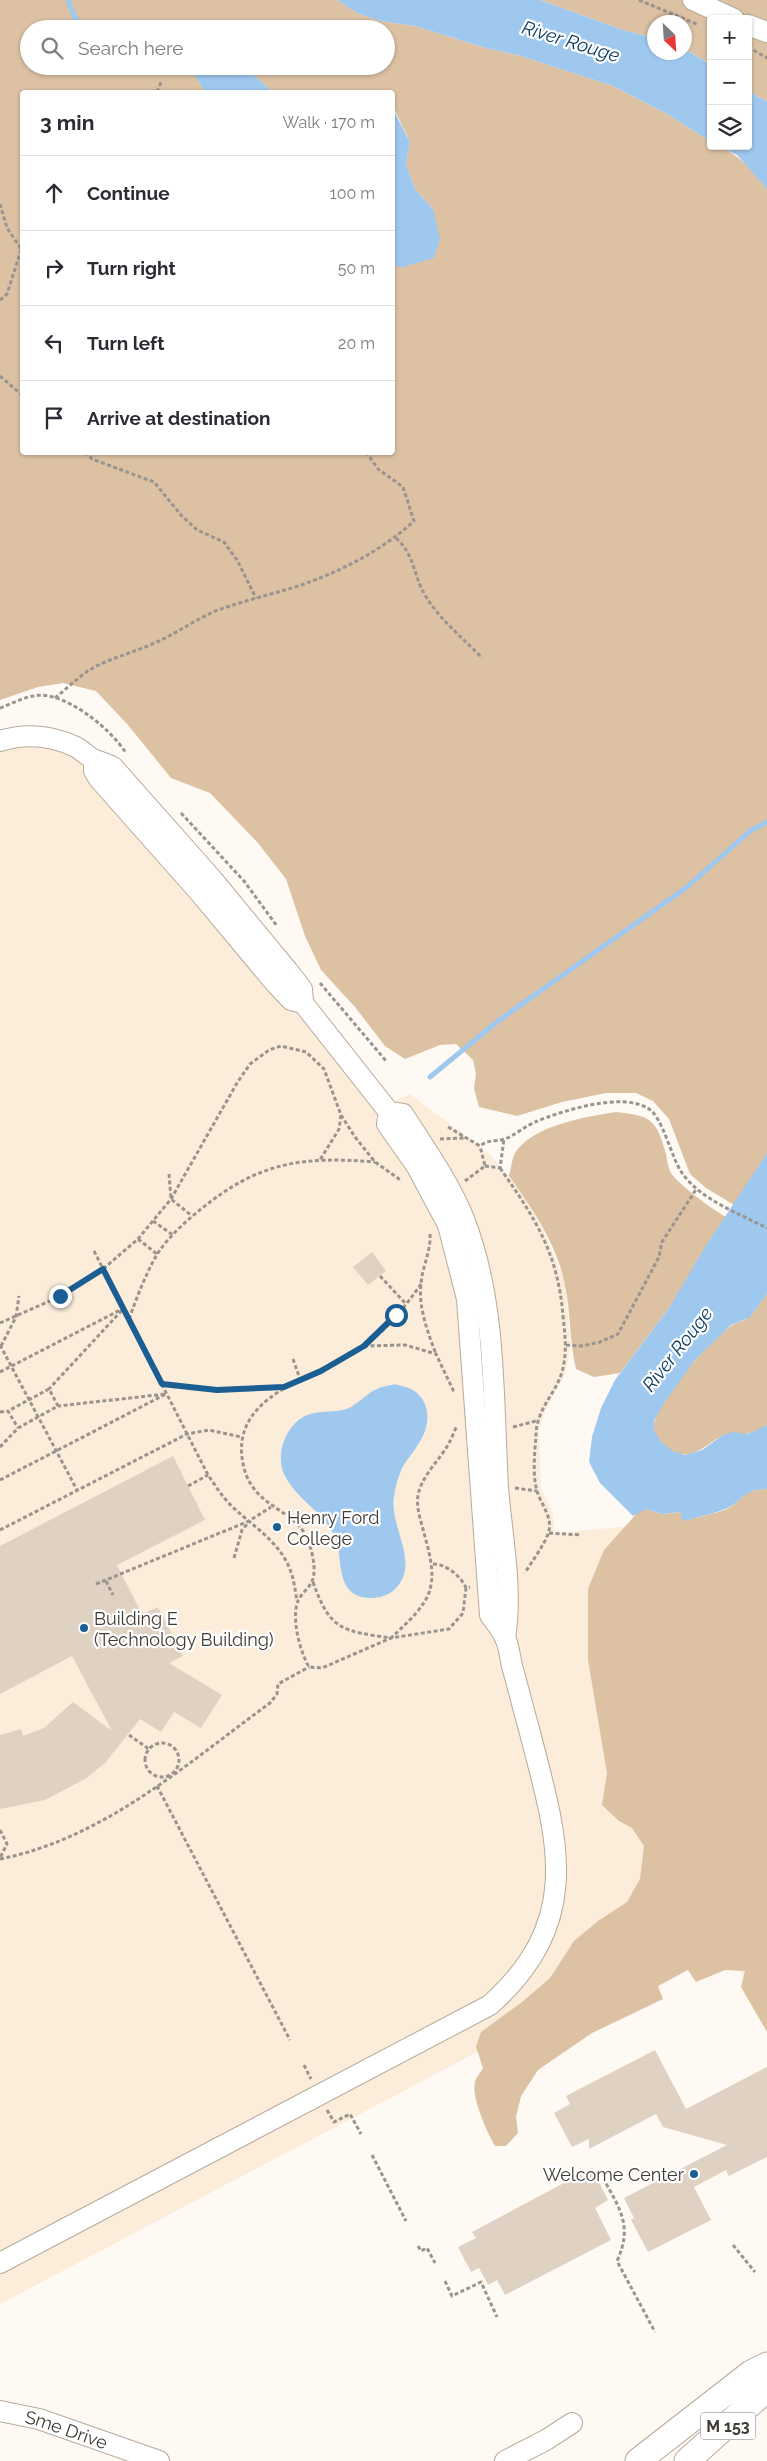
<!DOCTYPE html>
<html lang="en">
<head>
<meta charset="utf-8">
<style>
  :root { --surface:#fff; --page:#f7f7f7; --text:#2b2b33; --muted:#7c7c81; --line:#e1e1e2 }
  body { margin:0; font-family:Raleway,sans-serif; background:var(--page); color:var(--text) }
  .controls { position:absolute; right:15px; top:15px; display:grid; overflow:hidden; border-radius:5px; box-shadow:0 1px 4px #0004 }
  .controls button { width:45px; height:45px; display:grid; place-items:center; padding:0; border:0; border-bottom:1px solid var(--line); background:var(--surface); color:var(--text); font:25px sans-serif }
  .compass { position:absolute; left:647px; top:15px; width:45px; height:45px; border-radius:50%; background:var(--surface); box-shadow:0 1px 4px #0004; rotate:155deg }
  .stop { position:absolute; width:15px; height:15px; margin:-11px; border:4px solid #1a5e93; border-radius:50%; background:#fff }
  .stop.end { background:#1a5e93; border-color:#fff; box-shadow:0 1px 5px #0008 }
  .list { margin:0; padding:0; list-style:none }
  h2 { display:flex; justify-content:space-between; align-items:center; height:65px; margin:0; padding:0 20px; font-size:21px }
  h2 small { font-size:16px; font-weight:400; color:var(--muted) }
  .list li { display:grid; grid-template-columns:32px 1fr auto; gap:15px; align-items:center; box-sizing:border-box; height:75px; padding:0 20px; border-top:1px solid var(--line) }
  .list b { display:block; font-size:19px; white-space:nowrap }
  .list em { font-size:16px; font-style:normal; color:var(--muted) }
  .icon { flex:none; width:28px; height:28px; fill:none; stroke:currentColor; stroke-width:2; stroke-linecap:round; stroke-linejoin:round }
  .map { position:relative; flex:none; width:767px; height:2461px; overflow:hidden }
  .search { position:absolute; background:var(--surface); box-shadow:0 1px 4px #0004; left:20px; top:20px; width:375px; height:55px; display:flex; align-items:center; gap:12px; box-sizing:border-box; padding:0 18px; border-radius:28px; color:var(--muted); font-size:19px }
  .panel { position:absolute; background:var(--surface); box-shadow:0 1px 4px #0004; left:20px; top:90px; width:375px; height:365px; border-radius:5px }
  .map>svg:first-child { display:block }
  .built { fill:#fceddb }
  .green { fill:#dcc1a3; fill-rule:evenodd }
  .water { fill:#9fc8ef }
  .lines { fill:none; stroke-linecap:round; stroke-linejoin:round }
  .stream { stroke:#9fc8ef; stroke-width:5 }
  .building { fill:#e0d2c3 }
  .minor-casing { stroke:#b7aa9b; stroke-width:22 }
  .major-casing { stroke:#b7aa9b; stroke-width:27 }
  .path { stroke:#9a948e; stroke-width:3; stroke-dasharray:4 2.5; stroke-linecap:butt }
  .minor { stroke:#fff; stroke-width:20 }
  .major { stroke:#fff; stroke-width:25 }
  .route { stroke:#1a5e93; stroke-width:6 }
  .poi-dot { fill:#1a5e93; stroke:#fff; stroke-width:2 }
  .labels { text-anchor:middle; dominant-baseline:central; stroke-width:4.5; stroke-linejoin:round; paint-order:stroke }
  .shield { fill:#fff; stroke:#797672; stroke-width:1 }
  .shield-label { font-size:16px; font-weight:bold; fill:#403b35 }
  .poi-label { font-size:18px; fill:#403b35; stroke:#fff; text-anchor:start }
  .street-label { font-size:18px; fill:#403b35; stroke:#fff }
  .water-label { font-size:19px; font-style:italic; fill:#08385c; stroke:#fff }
</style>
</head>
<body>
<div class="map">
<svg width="767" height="2461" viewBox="0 0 767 2461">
  <rect width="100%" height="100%" fill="#fff9f3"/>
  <path class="built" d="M41,740L77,752L384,1105L410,1094L490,1154L527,1200L541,1224L565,1282L571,1347L566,1373L549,1402L539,1429L541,1488L553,1514L555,1533L686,1521L734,1504L767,2025L718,1925L0,2304V745Z"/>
  <path class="green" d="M0,0H337L357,13L380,21L415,26L486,48L521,56L613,86L669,115L711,142V146C733,146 754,173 767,189V1153L734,1205L706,1188L690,1174L669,1119L653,1101L636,1093H606L562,1102L517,1116L479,1107L474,1088L476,1074L473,1060L456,1044L440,1045L405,1059L385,1046L355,1007L321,970L305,936L286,879L258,843L210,793L171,778L128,725L96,691L63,683L38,687L0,700ZM29,29H386V66H243L273,92H332L358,90L363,92H392L393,106L410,142L406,164L415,189L433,209L401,268L393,262L392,452H22V92H205L190,66H29Z
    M540,0H767V101L756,96L748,88V19H711V65L685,49L684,22H654V38L623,30Z
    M616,1112C652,1116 656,1119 666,1154C667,1160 668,1168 671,1173C678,1184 713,1210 726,1217L669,1308L620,1373L594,1377L576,1369C569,1340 571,1309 564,1281C556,1243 532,1208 509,1176C511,1169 512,1159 515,1153C533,1125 586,1117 616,1112Z
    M767,1294V1425C760,1429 754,1433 746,1434C738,1435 732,1431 724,1435C706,1443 694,1462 672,1451C665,1447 654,1437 654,1428C653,1404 711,1339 731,1326C736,1322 743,1322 748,1318C755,1312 760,1301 767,1294Z
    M767,1489V2032L741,1987L745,1971L725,1970L696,1982L688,1970L658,1986L663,1999L592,2033L538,2070L521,2096L516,2117L518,2133L506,2146H495C487,2132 471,2097 475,2082C476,2077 481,2072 483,2068L476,2047L481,2032L522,2002L550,1978L574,1941L598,1921L627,1902L640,1879L644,1846L632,1828L619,1821L602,1805L607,1773L588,1660V1589L604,1550L639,1511L646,1509L662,1514L682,1512L686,1521C699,1516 713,1514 725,1510C743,1503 739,1489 767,1489Z"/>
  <path class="water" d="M337,0H540L623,30L654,38V52H684L685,49L711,65V142L669,115L613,86L521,56L486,48L415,26L380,21L357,13Z
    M243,66L273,92H205L190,67Z
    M748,88L756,96L767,101V189L737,155L718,146H748Z
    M392,107L410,142L406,164L415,189L433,209L440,239L434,258L400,268L393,262Z
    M767,1153V1294L749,1318L731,1325L695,1360L664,1403L654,1421V1430L661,1442L673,1451L685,1455L702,1450L723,1435L733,1432L748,1434L767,1425V1489C741,1489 743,1503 725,1509C713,1514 699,1516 686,1521L681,1518V1512L662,1514L646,1509L633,1516L600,1483L589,1462L592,1437L601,1408L615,1380L669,1308L705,1247Z
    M395,1384C400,1386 408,1387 413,1390C432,1402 430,1427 419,1443C414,1452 407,1459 402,1468C398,1478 395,1487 394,1497C389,1527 422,1565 394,1590C385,1598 373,1599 362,1597C334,1591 344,1553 334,1535C322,1511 300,1502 286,1478C274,1458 284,1427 305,1416C318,1409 336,1414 349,1408C359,1403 367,1393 377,1389C382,1386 389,1386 395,1384Z"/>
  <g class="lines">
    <path class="stream" d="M68,0L74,16L85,29
      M430,1077L498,1021L687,887L750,831L767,822"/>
  </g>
  <path class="building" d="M372,1252L386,1271L368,1285L353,1267Z
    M173,1456L205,1520L117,1565L142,1614L158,1607L183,1656L169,1663L222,1695L201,1728L174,1712L161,1732L140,1719L105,1763L85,1779L45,1800L0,1809V1735L21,1729L23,1736L44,1728L73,1702L112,1731L72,1656L0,1694V1546Z
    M655,2050L686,2109L767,2067V2157L729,2176L726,2170L694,2187L711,2220L648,2252L631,2220L634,2218L624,2198L727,2145L663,2127L656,2114L589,2149V2139L572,2147L554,2113L570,2104L566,2096Z
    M592,2168L608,2200L595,2208L611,2240L505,2295L497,2280L488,2285L479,2268L471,2272L458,2247L476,2238L472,2232Z"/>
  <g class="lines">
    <defs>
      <g id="minor">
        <path d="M693,0L734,19"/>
        <path d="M748,25L767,32"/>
        <path d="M0,741C26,733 51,735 76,747C82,750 88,757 95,760C101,762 107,764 113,767L213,880L288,971L302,989L303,1003L291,1000L275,983L200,893L99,779L94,771V760"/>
        <path d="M303,1003L389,1112L403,1114C425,1148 449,1182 464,1219C497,1303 493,1399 498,1488C502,1537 513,1589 505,1638"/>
        <path d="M0,2263L490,2005C586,1919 557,1838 529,1729C523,1708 518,1687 512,1666C510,1657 509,1646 505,1637C501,1629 495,1622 490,1615L467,1299L448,1225L417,1167L387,1124L389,1112"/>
        <path id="s1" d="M0,2411L39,2419L159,2461"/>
        <path d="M505,2461L546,2440L572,2423"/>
      </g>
      <path id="major" d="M638,2461L751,2373L767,2365
        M687,2461L767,2389"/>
    </defs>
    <use href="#minor" class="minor-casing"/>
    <use href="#major" class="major-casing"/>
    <path class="path" d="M639,0L699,25
      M748,47L767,58
      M157,92L162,80
      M0,204L7,228L22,250
      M0,300L7,294L21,250
      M0,376L22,395
      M85,452L92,459L154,482L181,515L197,530L224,542L237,560L256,598
      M396,538C415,555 413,575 425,595C439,619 463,638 482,658
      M55,698C70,686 84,671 101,664C120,655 141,650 161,640C180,631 198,618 218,610C243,601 269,595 295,587C338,573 380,552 414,521L403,487L378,469L366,452
      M0,708C11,704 22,698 33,696C63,689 111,729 126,753
      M181,813L244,881L277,926
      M320,983L387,1062
      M341,1115L355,1137L375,1162L402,1181
      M448,1127L480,1146C489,1139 495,1142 505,1139C515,1135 524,1127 535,1122C562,1111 622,1091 649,1109C663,1118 671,1157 682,1173C701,1200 738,1213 767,1228
      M440,1139L466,1138
      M485,1166L500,1168L504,1139
      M500,1168C535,1218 558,1253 563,1316C565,1334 567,1350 563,1368C558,1392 537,1407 536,1434C535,1452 532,1474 537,1491C541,1505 554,1518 548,1534C543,1547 532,1561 525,1573
      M169,1174L171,1199L192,1216
      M465,1181L485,1166L480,1146
      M153,1221L173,1235
      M430,1234C431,1252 422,1267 421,1284C418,1307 428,1333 436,1354
      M138,1239L157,1254
      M94,1251L208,1475C217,1488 225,1501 237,1511C255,1527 279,1543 289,1567C294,1578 295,1590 297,1601
      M380,1276L406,1304
      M421,1284C405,1307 387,1329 364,1346C319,1378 225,1393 244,1468C255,1511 300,1508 310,1546C313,1556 317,1574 311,1583C308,1589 300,1595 298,1601C291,1618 300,1652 309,1667L322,1668L391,1638L449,1629L463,1613L466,1588L470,1587
      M129,1319C137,1297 145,1276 156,1256C167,1238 185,1222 201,1209C259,1162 302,1156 375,1162
      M0,1323L61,1296L103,1269L138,1239L171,1199L237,1083L250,1064L269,1050L281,1046L306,1052L324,1069L341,1115L339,1129L320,1160
      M0,1345L77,1490
      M566,1345L582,1346L600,1342L618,1334L659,1257L662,1242L697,1188
      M1,1346L16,1317L19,1296
      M364,1346L405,1345L436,1354L454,1392
      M293,1359L300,1379
      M0,1372L124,1308L49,1389
      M163,1384L217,1390L283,1387
      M0,1412L8,1411
      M513,1427L536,1421
      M0,1447L18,1428L58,1406L49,1389L8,1411L18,1428
      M0,1480L166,1394L58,1406
      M188,1486L208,1475
      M515,1488L537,1491
      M0,1530L187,1434L209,1430L241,1437
      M549,1533L581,1535
      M234,1558L242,1530L249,1522
      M433,1564C446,1564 461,1576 466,1588
      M106,1581L113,1595
      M313,1582C330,1631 343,1631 391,1638C433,1599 440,1589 424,1533C421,1521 416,1508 418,1495C422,1475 440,1460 449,1443C452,1438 454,1431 457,1426
      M96,1584L249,1521L271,1507
      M129,1735L149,1749
      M145 1760a17 17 0 1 1 34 0a17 17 0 1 1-34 0Z
      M157,1786L290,2040
      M0,1830L7,1844L0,1858
      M0,1859C105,1838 186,1764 270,1703L277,1694L278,1684L309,1667
      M304,2065L311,2079
      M327,2110L334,2122L350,2114L361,2134
      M372,2155L406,2221
      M603,2178C620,2209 633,2226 617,2261L655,2332
      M733,2245L755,2272
      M418,2246L421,2251L427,2248L435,2263
      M445,2281L452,2296L481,2282L497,2317"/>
    <use href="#minor" class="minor"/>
    <use href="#major" class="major"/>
  </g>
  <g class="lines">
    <path class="route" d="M60,1296L103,1269L162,1384L217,1390L284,1387L321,1371L364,1346L396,1315"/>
  </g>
  <g class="poi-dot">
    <circle cx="277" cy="1527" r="5"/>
    <circle cx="84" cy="1628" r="5"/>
    <circle cx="694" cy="2174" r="5"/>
  </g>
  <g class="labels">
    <rect class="shield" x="700.5" y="2412.5" width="55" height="27" rx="4"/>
    <g class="shield-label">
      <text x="728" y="2426">M 153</text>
    </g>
    <g class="poi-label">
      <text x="287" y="1517">Henry Ford<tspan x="287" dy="21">College</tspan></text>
      <text x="94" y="1618">Building E<tspan x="94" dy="21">(Technology Building)</tspan></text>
      <text x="684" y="2174" text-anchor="end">Welcome Center</text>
    </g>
    <g class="street-label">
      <text stroke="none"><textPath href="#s1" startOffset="69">Sme Drive</textPath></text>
    </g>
    <g class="water-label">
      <text transform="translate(571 41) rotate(17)">River Rouge</text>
      <text transform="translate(677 1349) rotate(-52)">River Rouge</text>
    </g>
  </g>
</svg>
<div class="controls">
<button>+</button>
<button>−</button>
<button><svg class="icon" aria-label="layers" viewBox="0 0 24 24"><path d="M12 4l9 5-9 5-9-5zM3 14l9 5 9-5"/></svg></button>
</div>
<svg class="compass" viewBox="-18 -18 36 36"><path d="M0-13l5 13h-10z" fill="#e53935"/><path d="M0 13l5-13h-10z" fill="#7c7c81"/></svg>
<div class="stop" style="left:396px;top:1315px"></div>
<div class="stop end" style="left:60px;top:1296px"></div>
<div class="search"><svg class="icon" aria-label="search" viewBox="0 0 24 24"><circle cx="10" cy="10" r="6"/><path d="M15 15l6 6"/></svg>Search here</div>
<section class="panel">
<h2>3 min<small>Walk · 170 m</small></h2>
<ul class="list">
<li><svg class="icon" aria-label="ahead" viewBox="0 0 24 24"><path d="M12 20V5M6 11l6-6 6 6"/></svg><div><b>Continue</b></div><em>100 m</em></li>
<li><svg class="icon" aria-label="right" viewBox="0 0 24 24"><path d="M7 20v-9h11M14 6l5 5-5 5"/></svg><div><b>Turn right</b></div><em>50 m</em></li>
<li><svg class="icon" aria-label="left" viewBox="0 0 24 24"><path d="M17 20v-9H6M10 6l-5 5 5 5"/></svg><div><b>Turn left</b></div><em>20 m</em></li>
<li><svg class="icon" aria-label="arrive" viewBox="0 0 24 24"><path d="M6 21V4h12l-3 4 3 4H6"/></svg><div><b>Arrive at destination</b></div></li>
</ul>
</section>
</div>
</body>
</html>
